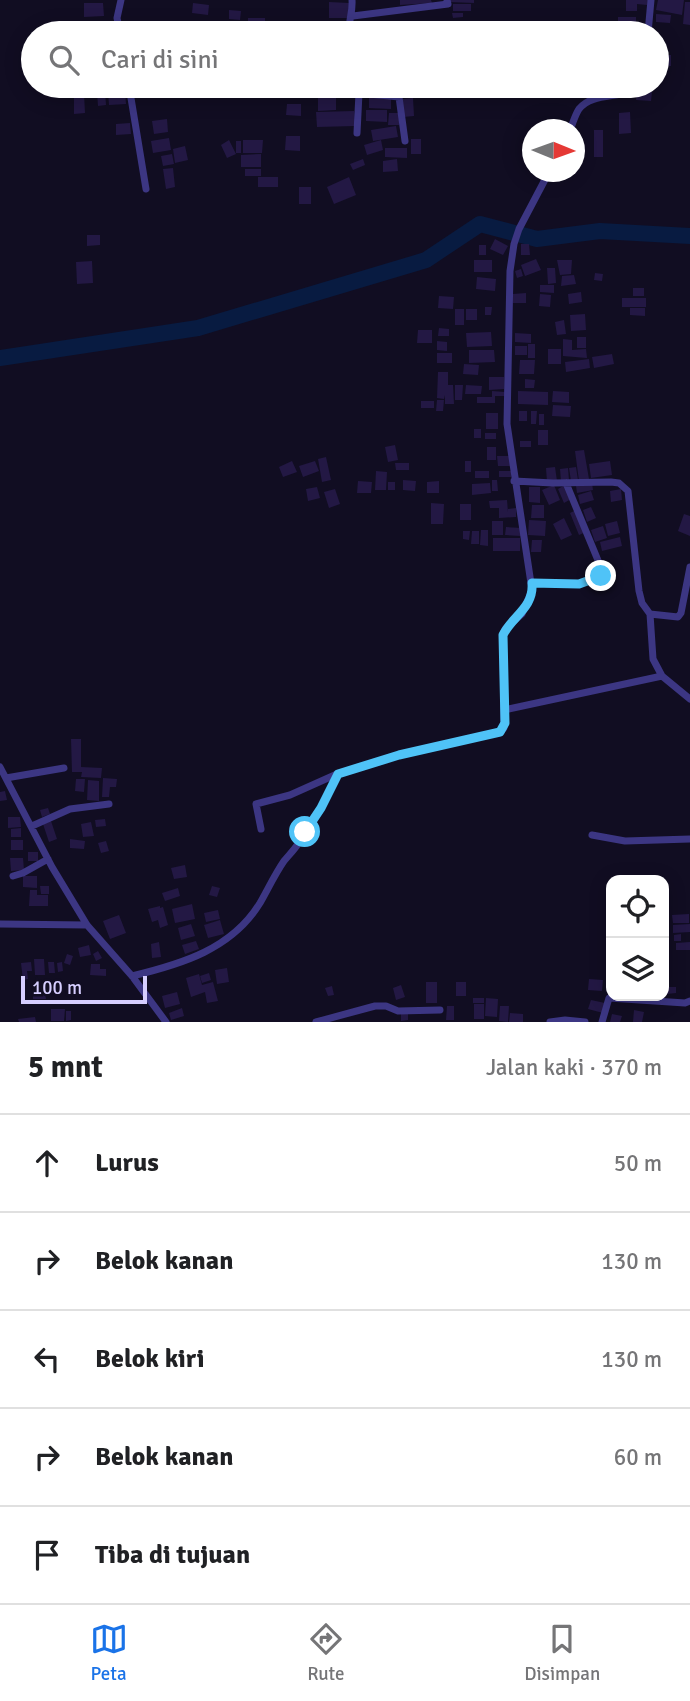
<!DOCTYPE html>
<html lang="id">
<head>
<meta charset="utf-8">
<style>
  :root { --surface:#fff; --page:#f6f6f6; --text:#202124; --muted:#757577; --line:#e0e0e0; --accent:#1a73e8 }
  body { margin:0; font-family:Signika,sans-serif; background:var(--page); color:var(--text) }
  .controls { position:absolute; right:21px; bottom:21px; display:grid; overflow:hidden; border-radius:14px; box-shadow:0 4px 18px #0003 }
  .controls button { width:63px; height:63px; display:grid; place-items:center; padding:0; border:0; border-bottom:2px solid var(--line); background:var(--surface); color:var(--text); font:35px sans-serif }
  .compass { position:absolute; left:522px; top:119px; width:63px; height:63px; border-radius:50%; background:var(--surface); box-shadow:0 4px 18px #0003; rotate:91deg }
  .scale { position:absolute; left:21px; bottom:18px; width:126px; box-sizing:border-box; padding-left:7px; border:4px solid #d6ceff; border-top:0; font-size:19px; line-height:24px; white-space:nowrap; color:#d6ceff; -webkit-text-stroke:5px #110d22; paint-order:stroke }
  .stop { position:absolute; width:21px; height:21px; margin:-16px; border:5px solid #4fc3f7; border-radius:50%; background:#fff }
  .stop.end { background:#4fc3f7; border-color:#fff; box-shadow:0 2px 7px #0008 }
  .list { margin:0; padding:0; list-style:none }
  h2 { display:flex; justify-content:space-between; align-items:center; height:91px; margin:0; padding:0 28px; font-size:30px }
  h2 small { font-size:23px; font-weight:400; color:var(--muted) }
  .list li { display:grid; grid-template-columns:46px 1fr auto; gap:21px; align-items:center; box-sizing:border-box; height:98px; padding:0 28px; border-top:2px solid var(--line) }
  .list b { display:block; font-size:26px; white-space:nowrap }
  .list em { font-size:23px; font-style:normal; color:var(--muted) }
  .icon { flex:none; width:38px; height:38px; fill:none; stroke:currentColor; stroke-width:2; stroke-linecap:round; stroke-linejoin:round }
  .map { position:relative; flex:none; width:690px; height:1022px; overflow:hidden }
  .search { position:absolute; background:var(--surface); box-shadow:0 4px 18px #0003; left:21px; right:21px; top:21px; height:77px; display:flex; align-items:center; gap:18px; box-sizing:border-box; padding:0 24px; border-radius:38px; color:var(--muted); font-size:26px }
  .sheet { height:581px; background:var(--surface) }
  nav { display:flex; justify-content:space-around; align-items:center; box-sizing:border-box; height:98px; border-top:2px solid var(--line); background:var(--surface); font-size:19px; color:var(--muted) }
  nav a { display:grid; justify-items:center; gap:4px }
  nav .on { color:var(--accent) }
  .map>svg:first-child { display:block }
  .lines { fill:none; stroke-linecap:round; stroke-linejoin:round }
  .river { stroke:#081b41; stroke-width:16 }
  .building { fill:#231844 }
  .minor { stroke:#3c3683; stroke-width:7 }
  .route { stroke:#4fc3f7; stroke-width:9 }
</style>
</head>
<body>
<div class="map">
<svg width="690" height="1022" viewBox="0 0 690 1022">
  <rect width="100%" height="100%" fill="#110d22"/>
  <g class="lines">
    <path class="river" d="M0,358L198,328L426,260L480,224L537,239L600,231L690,236"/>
  </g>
  <path class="building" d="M400,0H431L432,3L400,5Z
    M450,0H474V3L450,2Z
    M626,0H648L647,5L637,4V11H626Z
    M658,0H684L682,15L656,10Z
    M329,2L349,3L348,18H329Z
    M685,2H690V25L683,24Z
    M84,3H103L104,16L84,17Z
    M193,3L209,5L208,15L192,13Z
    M453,4H471V11H453Z
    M229,10L241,11L240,20L229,19Z
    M452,13H463V17L453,18Z
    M656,14L671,15L670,23L656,22Z
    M618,17H636V29H618Z
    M248,18H265V27L248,26Z
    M296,22H300L301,33H296Z
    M343,22L344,29L332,32L331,25Z
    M354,22L363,26L359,33L350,30Z
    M194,23L207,25V30L193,29Z
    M329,24L330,33H322L321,25Z
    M209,28L218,29L217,33H196V30L208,32Z
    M247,28H258V33H247Z
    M309,28H318V33H308Z
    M657,55H671V66H657Z
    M238,86V97H225V87Z
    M253,86H269V92H253Z
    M333,86H347V92H333Z
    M374,86H393V93L374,92Z
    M395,86H411V92H395Z
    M105,91L106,105L98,106L97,92Z
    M125,91L126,104L109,105L108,92Z
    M637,91L652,92L651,101L636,100Z
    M74,93H84L85,113L74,114Z
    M336,96V110L318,111V97Z
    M369,97H391V109L369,108Z
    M413,98L414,116L403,117V99Z
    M287,104H301V116L286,115Z
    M366,110H387V122L366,121Z
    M354,111L355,126L317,127L316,112Z
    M630,112L631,133L619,134V113Z
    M389,113H399V125H388Z
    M167,119L168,132L154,134L152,121Z
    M130,123L131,134L116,135V124Z
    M396,126L398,137L373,141L371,130Z
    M594,130H603V157H594Z
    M286,136H300V151L285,150Z
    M169,138L171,150L153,153L151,141Z
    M411,139H421V154H411Z
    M229,140L236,154L227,158L221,145Z
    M243,140H263L262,153H243Z
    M381,140L383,150L367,155L364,145Z
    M236,141H241V153H236Z
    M185,146L188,160L175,163L173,149Z
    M385,148H407V158L385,157Z
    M172,154L174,164L163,166L161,156Z
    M261,154V167H241V155Z
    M363,159L365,165L353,170L350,164Z
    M397,159L398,171L383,172V161Z
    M173,168L175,187L166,189L163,169Z
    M245,169H261V176H245Z
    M258,177H278V187H258Z
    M349,177L356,195L334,204L327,187Z
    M299,187H311V204H299Z
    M87,235H100V245L87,246Z
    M495,239L508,246L503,255L490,249Z
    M521,244H529L530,255H521Z
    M479,245H486V255H479Z
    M536,259L541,270L525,276L521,265Z
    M474,260H492V272H474Z
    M557,260H572L571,274L560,275Z
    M92,261L93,283L77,284L76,262Z
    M547,268H555L556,283L548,284Z
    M521,269L523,276L517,278L515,271Z
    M595,273L603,274L602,281L594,280Z
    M574,275L576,284L561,286L562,276Z
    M477,277L496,279L495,291L476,289Z
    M540,285H554V293L540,292Z
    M633,288H644V296H633Z
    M581,292L582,302L569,304L568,294Z
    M526,293V303H513V294Z
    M540,294L551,295L550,307L539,306Z
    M439,296L454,297L453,309L438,308Z
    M622,298H646V307H622Z
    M485,307H492L491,315H485Z
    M630,308H645V316L630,315Z
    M455,309H464V325H455Z
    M466,309H477V320H466Z
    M585,314L586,330L571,331L570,315Z
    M564,320L566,334L557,335L555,322Z
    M439,328L449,329V336H438Z
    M418,330H432V343H417Z
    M491,332L492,346L467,347L466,333Z
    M515,333L531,334V343L515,342Z
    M577,337H586V348H577Z
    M563,339L572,340V350L586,349L587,358L563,356Z
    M437,341L447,342V351L437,350Z
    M528,344H535V358H528Z
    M515,346H527V355H515Z
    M548,349H561V364H548Z
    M469,350H494L495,362L469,363Z
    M437,353H452V363H437Z
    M612,354L614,364L594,368L592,357Z
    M589,359L590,368L566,372L565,362Z
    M520,360H535L534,374H519Z
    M464,364L479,365L478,375L463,374Z
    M438,372H448V385H453L454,404H445V395L444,399L437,398Z
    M489,377H504V389L489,390Z
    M525,379L535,380L534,388H525Z
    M455,385H463L462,400H455Z
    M466,385L482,386L481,394H465Z
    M492,391L505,392V396H495V403H477V397H492Z
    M518,391L548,392V405L518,404Z
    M553,391L569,392V403L552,402Z
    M437,400H444L443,411H436Z
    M421,401H434V408H421Z
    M553,405L571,406L570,417L552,416Z
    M519,411H527V421H519Z
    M531,411H537L536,424H531Z
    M486,413H498V429H486Z
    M539,414H544V425H539Z
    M474,429H481V438H474Z
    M538,430H548V445H538Z
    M485,433H496V439H485Z
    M520,441H531V447H520Z
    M395,445L398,460L388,462L385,447Z
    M487,447H496V460H487Z
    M584,450L589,479L579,481L575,451Z
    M497,456H510V466H498Z
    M326,457L331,480L322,482L318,459Z
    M292,461L297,472L283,477L279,467Z
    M315,461L319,471L303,477L299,466Z
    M465,461H471V472H465Z
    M610,461L612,475L591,478L589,464Z
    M395,463H409V470H396Z
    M555,467L557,481L547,482L546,468Z
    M576,467L578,480L571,481L569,468Z
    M568,468L569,480L561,481L560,469Z
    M376,471L387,472L386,490H375Z
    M475,471H489V478H475Z
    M499,471H511V477H499Z
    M403,480L416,481L415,491L403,490Z
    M492,480H497L498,491H492Z
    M358,481L372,482L371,493H357Z
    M439,481V493H427V482Z
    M388,482H395V490H388Z
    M490,483L491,493L472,495V484Z
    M592,483L593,490L577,493L576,486Z
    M554,485L560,500L549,505L542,490Z
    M565,485L571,499L564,503L558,489Z
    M317,487L320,498L308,501L306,489Z
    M529,487H540V503L529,502Z
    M335,489L340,504L329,508L324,492Z
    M621,489L622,500L611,502L610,491Z
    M591,491L594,500L580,504L578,495Z
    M507,500L508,512V509L516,508V517L499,518V508H490L489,501Z
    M431,503L444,504L443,524H431Z
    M460,504H471V520H460Z
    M532,505H544V518H531Z
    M591,507L596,518L587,522L583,510Z
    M576,510L586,532L579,535L570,513Z
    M684,514L690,516V536L678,531Z
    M564,518L572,535L561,540L553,524Z
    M529,520L546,521L545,536L528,535Z
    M492,521H503V535H492Z
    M617,521L620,533L608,536L605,524Z
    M603,526L607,538L595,542L591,530Z
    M506,527L522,528L521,536L505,535Z
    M481,530H488V546L480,545Z
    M463,531H470L469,540L463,539Z
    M472,531H479V544H471Z
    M620,537L622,546L602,551L600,542Z
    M493,538H520V551H493Z
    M532,540H542L541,552H531Z
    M71,739H81V767L102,768L101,778L81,777L82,772H72Z
    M103,778L117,779L116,787H110L109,797H102Z
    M76,779H85L84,792L75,791Z
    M88,780L99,781V801L87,800Z
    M5,791L7,800L0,801V792Z
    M48,808L50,814L42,817L40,810Z
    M8,817H20L21,827L8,828Z
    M105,819L106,826L96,827L95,820Z
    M51,821L57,839L49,842L43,824Z
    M91,822L94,836L83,837L81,824Z
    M21,828V837H11V829Z
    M70,839L85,841L84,849L70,848Z
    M11,840H23V850H11Z
    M106,841L109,851L101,853L98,843Z
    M28,852H38V861H28Z
    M10,858H23L24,870L11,871Z
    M185,865L187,877L174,879L171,868Z
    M23,876H37V888L23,887Z
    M40,886H49V894H41Z
    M212,886L220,888L217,897L209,895Z
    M178,888L180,896L165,901L162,893Z
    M30,890H37V895H48V906H29Z
    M192,904L195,919L175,923L172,909Z
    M160,906V908L163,907L168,925L160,928L158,920L152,922L148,909Z
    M218,910L220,919L206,922L204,913Z
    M689,914V923H673L672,915Z
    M119,915L126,933L110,939L103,921Z
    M220,920L224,934L208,938L204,925Z
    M191,924L195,936L181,940L178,928Z
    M690,924V932L673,933V925Z
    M681,934V941H674V935Z
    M196,941L199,949L185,954L182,945Z
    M159,942L161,957L152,958L151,944Z
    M690,942V950H676V943Z
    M89,945L91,955L80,957L78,948Z
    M98,951L102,958L96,961L93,954Z
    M67,954L73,956L70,965L64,963Z
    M34,959H44L45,975H35Z
    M31,962L32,971H27L28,979L23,980L21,963Z
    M48,962H54L55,973H49Z
    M62,962L63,971L58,972L57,963Z
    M91,964H100V969H106V976L90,975Z
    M227,968L229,982L217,984L215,970Z
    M209,973L211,980L202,983L200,976Z
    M199,974L202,985L213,982L218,1001L207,1003L205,992L191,997L186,978Z
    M589,979L603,980L602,991L588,990Z
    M426,982H437V1003H426Z
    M456,982H466V996H456Z
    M401,985L405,997L396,1000L393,988Z
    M332,986L334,995L328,996L325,988Z
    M666,987H676V993L667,994Z
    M33,990H38V993L45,992L46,999H33Z
    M177,992L180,1004L165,1008L162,996Z
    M473,998H484V1003H473Z
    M486,998L498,999L497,1017L485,1016Z
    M591,1000L605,1003L603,1013L588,1009Z
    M474,1004H484V1019H474Z
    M447,1006H454V1020H446Z
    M500,1006H509L508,1022L499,1021Z
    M182,1008L184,1016L171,1020L169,1013Z
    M51,1009H65L64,1021H51Z
    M634,1010L644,1012L642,1022H633Z
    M66,1011H71V1020L66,1021Z
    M401,1013H408V1020L401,1021Z
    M510,1013L523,1014V1022H509Z
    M612,1014L622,1016L620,1022H610Z
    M35,1017L36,1022H19L18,1019Z"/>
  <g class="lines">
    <path class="minor" d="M353,16L448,4L447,0
      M120,33L117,18L121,0
      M349,33C348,22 353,13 352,0
      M648,33L651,0
      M129,86L146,189
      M358,86L359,93L399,97L405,141
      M570,130C573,123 575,115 579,109C593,91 624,100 641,86
      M357,133L359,93
      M514,481L553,483L611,482L619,483L628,491L639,591L642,603L650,614L653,659L662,676L690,699
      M532,583L579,584L601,576L602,570L566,483
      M650,614L678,617L681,613L690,567
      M504,710L662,676
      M0,767L52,867L87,925L132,976L166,1022
      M6,778L64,768
      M32,826L70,809L109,804
      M261,829L256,804L290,795L337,774
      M592,835L625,841L690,839
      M13,876L23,873L48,859
      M0,924L87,925
      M132,976C182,964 232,949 260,903C268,889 275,874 284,861C289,855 294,850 298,844C314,822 326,798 338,774L399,755L500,732L504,728L503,635L505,629L522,614L532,590L507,424L510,271L514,244L519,229L549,172
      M316,1022L375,1006H386L398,1011L440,1010
      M550,1022L565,1020L585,1022
      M602,1022L609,998L685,1003L690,1001"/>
  </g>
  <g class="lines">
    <path class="route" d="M305,832L321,808L338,774L399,755L500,732L505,723L503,635C512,616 534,608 532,583L579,584L601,576"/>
  </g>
</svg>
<div class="controls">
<button><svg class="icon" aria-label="locate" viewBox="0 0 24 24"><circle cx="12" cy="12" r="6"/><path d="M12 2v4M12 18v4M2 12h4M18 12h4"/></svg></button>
<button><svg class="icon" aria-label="layers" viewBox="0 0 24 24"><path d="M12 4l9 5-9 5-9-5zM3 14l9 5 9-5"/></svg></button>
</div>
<svg class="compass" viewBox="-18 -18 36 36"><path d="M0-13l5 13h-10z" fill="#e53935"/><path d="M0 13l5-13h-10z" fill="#757577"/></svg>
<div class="scale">100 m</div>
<div class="stop" style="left:305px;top:832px"></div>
<div class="stop end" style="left:601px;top:576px"></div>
<div class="search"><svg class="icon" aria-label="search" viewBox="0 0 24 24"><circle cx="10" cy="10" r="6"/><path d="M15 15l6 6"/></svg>Cari di sini</div>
</div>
<section class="sheet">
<h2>5 mnt<small>Jalan kaki · 370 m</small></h2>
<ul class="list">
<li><svg class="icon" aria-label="ahead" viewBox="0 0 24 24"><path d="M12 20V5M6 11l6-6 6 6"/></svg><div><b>Lurus</b></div><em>50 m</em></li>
<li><svg class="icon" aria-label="right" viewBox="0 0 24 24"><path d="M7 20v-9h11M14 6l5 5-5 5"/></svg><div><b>Belok kanan</b></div><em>130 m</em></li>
<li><svg class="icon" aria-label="left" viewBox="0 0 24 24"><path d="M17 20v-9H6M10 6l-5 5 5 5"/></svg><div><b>Belok kiri</b></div><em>130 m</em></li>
<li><svg class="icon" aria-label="right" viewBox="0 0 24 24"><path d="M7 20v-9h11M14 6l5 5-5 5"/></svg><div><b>Belok kanan</b></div><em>60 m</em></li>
<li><svg class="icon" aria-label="arrive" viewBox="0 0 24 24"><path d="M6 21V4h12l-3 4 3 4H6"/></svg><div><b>Tiba di tujuan</b></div></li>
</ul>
</section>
<nav>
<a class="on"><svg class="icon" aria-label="map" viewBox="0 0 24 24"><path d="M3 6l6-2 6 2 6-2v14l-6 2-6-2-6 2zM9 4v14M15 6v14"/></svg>Peta</a>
<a><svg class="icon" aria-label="directions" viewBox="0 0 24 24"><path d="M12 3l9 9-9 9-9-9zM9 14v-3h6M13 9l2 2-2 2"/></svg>Rute</a>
<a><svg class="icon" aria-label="saved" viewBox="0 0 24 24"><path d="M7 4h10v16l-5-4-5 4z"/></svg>Disimpan</a>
</nav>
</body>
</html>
